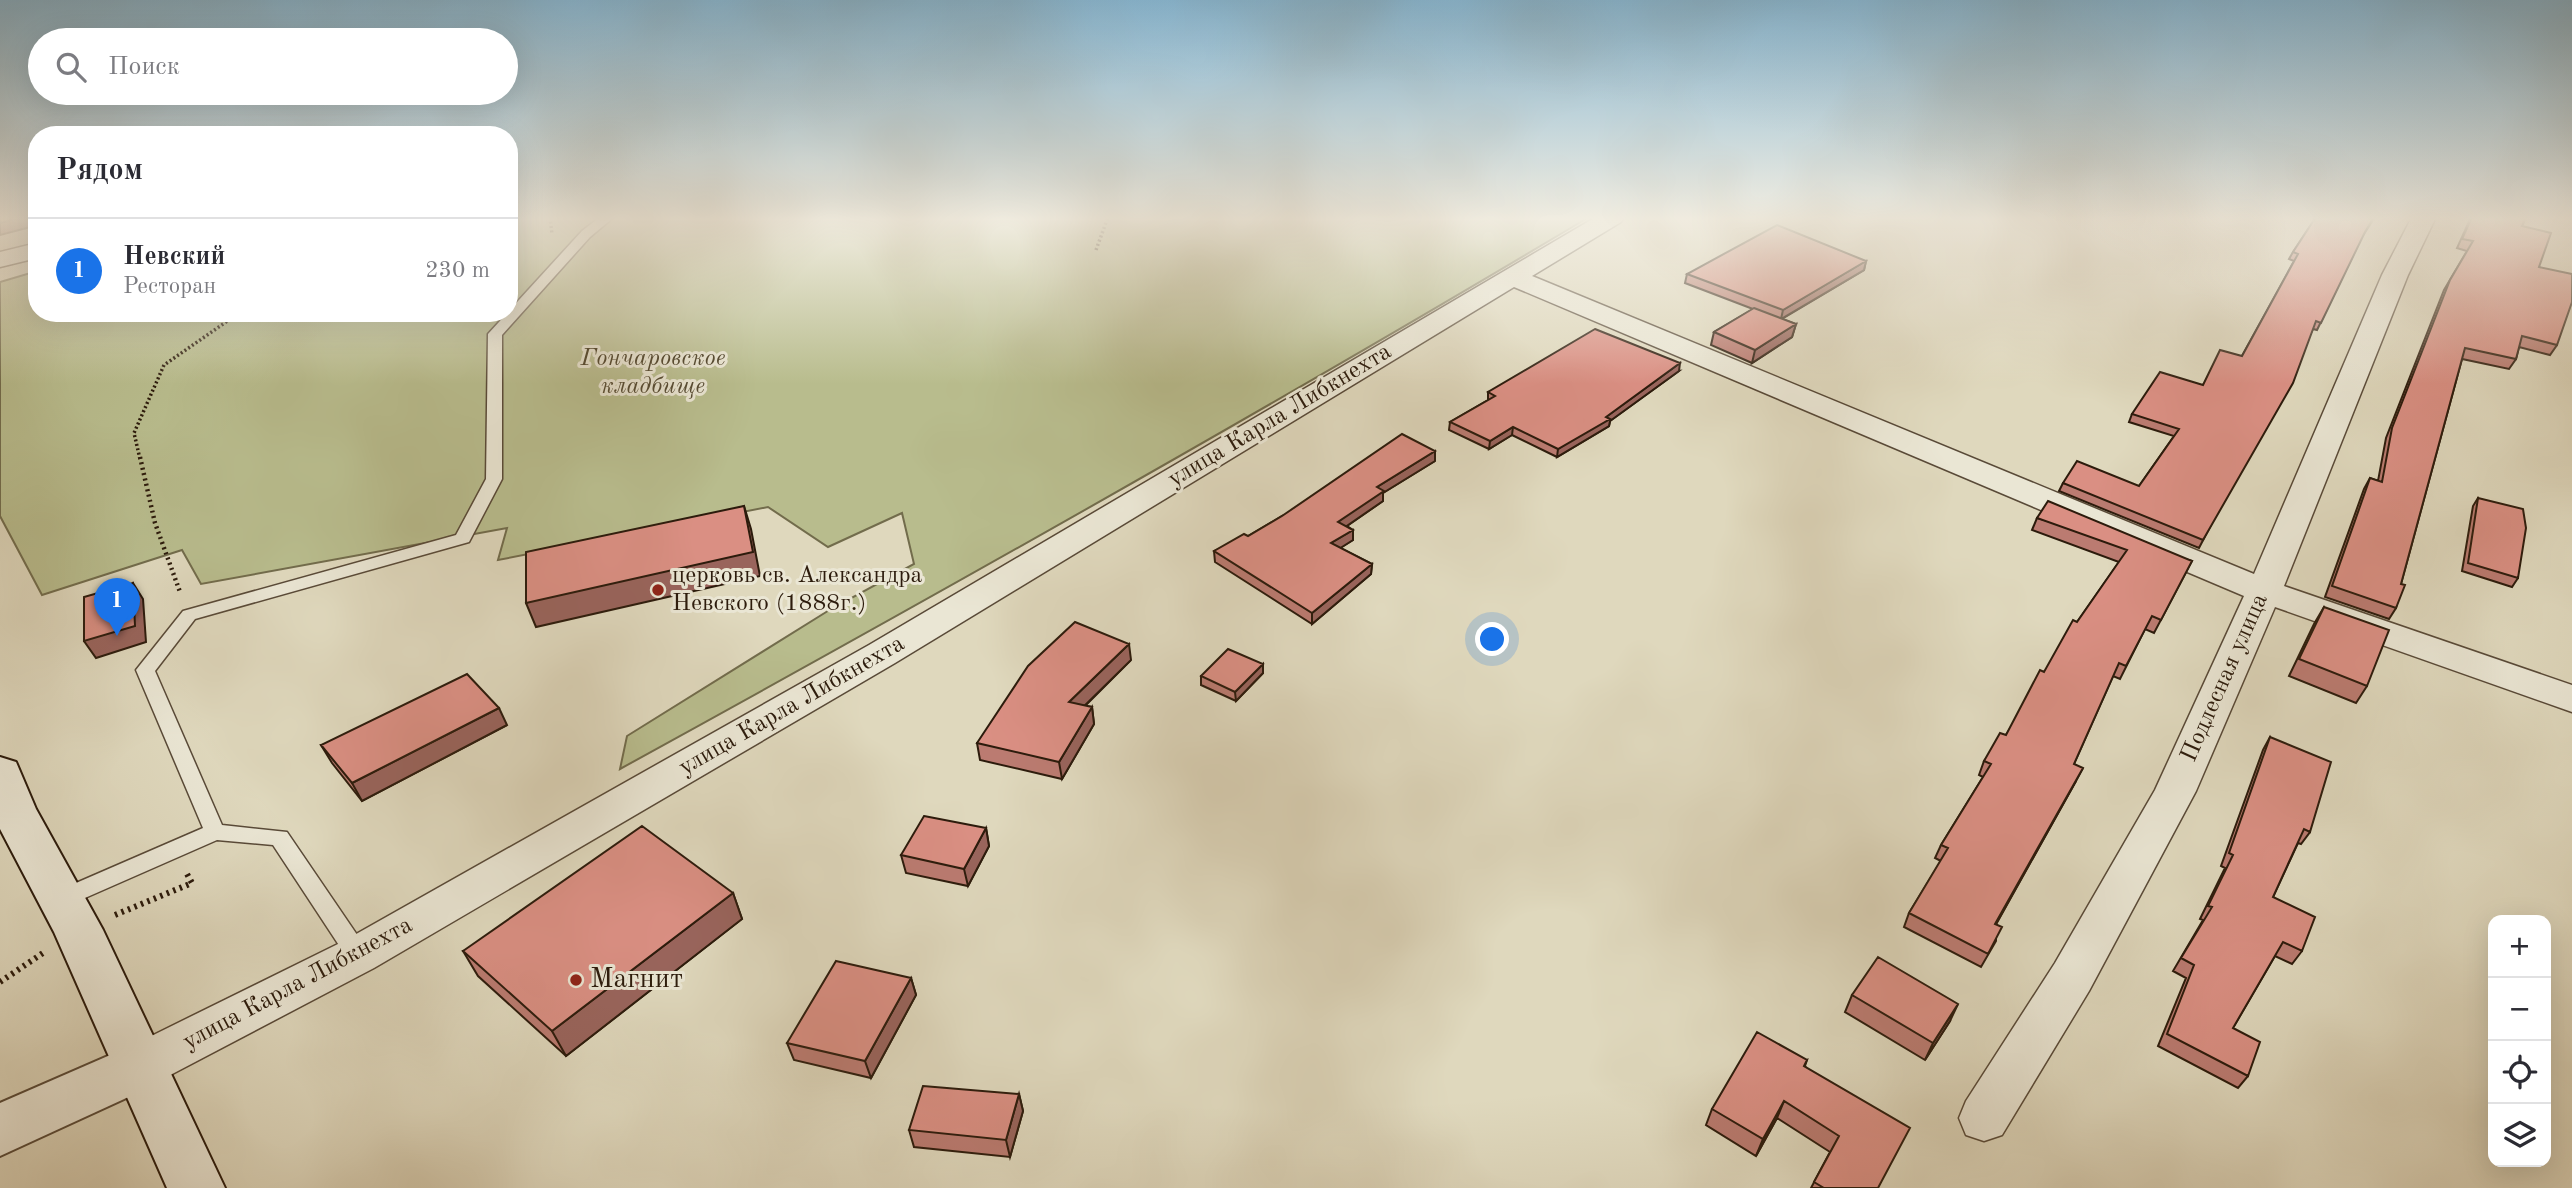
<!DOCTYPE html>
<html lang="ru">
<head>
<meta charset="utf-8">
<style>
  :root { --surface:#fff; --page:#f7f7f7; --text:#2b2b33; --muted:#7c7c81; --line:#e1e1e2; --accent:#1a73e8 }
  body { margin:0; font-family:"Old Standard TT",serif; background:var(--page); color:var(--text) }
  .controls { position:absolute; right:21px; bottom:21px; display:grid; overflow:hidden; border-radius:14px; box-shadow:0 7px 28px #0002 }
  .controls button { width:63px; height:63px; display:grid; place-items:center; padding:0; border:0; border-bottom:2px solid var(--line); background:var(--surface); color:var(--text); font:35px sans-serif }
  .you { position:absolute; left:1493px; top:640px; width:24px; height:24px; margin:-18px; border:5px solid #fff; border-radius:50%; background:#1a73e8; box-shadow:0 0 0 10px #1a73e833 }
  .badge { display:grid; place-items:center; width:46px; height:46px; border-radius:50%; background:var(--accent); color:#fff; font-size:23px; font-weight:700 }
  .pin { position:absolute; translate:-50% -58px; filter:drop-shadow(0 2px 4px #0008) }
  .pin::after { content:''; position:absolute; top:37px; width:24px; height:21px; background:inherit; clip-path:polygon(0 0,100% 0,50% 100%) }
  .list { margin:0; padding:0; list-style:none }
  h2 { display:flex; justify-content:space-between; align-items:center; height:91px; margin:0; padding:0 28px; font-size:30px }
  h2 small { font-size:23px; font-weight:400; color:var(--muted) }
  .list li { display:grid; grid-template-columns:46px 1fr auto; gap:21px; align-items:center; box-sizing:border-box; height:105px; padding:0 28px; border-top:2px solid var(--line) }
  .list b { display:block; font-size:26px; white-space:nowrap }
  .list p { margin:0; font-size:23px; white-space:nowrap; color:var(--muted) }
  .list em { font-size:23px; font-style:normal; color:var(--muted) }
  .icon { flex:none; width:38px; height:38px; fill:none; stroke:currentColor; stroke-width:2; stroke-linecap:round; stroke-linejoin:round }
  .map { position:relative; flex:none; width:2572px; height:1188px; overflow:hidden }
  .search { position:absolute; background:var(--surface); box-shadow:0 7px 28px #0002; left:28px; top:28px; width:490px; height:77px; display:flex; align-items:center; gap:18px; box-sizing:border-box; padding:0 24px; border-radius:38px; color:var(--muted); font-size:26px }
  .panel { position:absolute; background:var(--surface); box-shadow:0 7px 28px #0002; left:28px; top:126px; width:490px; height:196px; border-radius:28px }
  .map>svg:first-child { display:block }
  .green { fill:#b8bc8d; stroke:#726c4c; stroke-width:2 }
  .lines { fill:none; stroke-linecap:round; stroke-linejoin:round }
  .service-casing { stroke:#594a38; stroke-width:3 }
  .minor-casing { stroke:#594a38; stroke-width:3 }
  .tertiary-casing { stroke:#594a38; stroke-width:4 }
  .secondary-casing { stroke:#2c1b0c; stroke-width:4 }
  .path-far2 { stroke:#2c1b0c; stroke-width:3.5; stroke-dasharray:2 2.5; stroke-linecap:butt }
  .path-far1 { stroke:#2c1b0c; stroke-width:4.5; stroke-dasharray:2 3.5; stroke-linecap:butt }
  .path { stroke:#2c1b0c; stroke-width:6; stroke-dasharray:2.5 4.5; stroke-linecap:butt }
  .service { fill:#eae6d4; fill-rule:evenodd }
  .minor { fill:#eae6d4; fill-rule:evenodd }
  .tertiary { fill:#eae6d4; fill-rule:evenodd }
  .secondary { fill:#eae6d4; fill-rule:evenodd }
  .wall { fill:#bb7b71; stroke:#2c1b0c; stroke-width:2 }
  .shaded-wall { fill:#99645c; stroke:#2c1b0c; stroke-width:2 }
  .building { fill:#da8f83; stroke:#2c1b0c; stroke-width:2 }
  .poi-dot { fill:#8f2418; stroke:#eae6d4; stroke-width:2.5 }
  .labels { text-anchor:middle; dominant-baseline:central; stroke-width:6; stroke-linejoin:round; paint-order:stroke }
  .park-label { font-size:24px; font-style:italic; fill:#564b33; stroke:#eae6d4 }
  .street-label { font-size:24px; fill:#2c1b0c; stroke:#eae6d4 }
  .poi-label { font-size:24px; fill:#2c1b0c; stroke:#eae6d4; text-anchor:start }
  .near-poi-label { font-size:28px; fill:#2c1b0c; stroke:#eae6d4; text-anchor:start }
</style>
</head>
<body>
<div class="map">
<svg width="2572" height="1188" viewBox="0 0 2572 1188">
  <rect width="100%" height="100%" fill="#dfd8bd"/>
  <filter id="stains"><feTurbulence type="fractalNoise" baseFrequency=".00286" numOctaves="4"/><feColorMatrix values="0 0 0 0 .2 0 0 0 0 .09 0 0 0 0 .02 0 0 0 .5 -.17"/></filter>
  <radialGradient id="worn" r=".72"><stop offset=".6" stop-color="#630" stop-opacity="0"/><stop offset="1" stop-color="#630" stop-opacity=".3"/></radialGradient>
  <path class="green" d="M509,217H1589C1270,408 946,590 620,769L627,736L831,609L914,564L902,513L828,547L768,507L498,560L507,528L201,584L182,550L42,595L0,516V282L37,271V313H509Z"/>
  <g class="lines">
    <defs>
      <path id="service" d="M600,217H614L590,237L502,335V479L469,542L195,619L155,671L222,825L287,832L366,948L370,955L366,962L358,965L350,962L273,845L217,840L69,905L61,908L53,905L50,899L53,893L203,828L136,670L183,611L456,535L486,479L488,334L582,231Z"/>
      <path id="minor" d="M1596,217H1624L1621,222L1532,276L2254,574L2382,275L2412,217H2436L2408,275L2284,586L2572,685V712L2275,607L2196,791L2089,991L2002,1135L1984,1141L1966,1135L1959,1118L1966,1101L2055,963L2155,790L2244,596L1514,287L895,663L374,968L157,1082L140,1088L123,1082L115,1066L123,1050L342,942L869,645Z
        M37,243V258L0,267V252Z"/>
      <path id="tertiary" d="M140,1042L159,1049L167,1066L159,1083L0,1156V1103Z"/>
      <path id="secondary" d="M0,757L16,762L36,809L103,930L225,1188H167L54,932L0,829Z"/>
    </defs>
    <use href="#service" class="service-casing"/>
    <use href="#minor" class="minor-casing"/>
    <use href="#tertiary" class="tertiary-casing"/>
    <use href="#secondary" class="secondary-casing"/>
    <path class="path-far2" d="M550,217L552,234
      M1096,250L1108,217
      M140,459L134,433L164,365L239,313"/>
    <path class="path-far1" d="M140,457L155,523L180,592"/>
    <path class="path" d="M115,915L192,883L187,874
      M0,982L43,953"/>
    <use href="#service" class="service"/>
    <use href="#minor" class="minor"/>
    <use href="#tertiary" class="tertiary"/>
    <use href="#secondary" class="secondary"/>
  </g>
  <path class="wall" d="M2316,217H2375L2362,237L2317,330L2313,329L2199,548L2059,491L2063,483L2139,486L2174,436L2129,422L2132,414L2203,385L2242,356L2294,261L2289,259L2293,252Z
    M2471,217H2526L2522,226L2539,267L2557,345L2550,355L2519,347L2516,359L2509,369L2462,359L2401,584L2396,608L2389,619L2325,597L2364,489L2370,478L2378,481L2386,438L2444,290L2467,251L2457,248Z
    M1866,261L1864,270L1782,319L1796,324L1792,337L1752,363L1711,345L1714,332L1753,309L1685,283L1687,274Z
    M1679,371L1610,421L1609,426L1557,457L1512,435L1489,449L1449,430L1450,422L1488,400V392Z
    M1435,461L1383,493V501L1347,526L1353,530V540L1340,548L1372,564L1371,574L1312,624L1215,562L1214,551L1248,536L1282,516Z
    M2478,498L2518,578L2512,587L2462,571L2473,506Z
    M2037,518L2192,561L2154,633L2145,629L2120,679L2113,676L2074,764L2076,781L1996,924V941L1981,967L1904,927L1909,913L1941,861L1935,858L1941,845L1983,777L1979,775L1984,761L2006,735L2077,622L2119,562L2032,530Z
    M2324,607L2367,686L2356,703L2289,676L2314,624Z
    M1131,660L1085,706L1092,707L1094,724L1062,779L980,760L977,743Z
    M1263,664V673L1236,701L1201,685V676Z
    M507,725L362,801L332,763L321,745Z
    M2270,737L2310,832L2301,844L2298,843L2273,897L2302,951L2292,964L2275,956L2233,1028L2248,1076L2238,1088L2158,1046L2186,978L2173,971L2203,920L2200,919L2225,868L2221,866L2263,750Z
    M986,828L989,846L968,886L906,873L901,855Z
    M733,893L742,919L566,1056L478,976L463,951Z
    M911,978L916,995L871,1078L794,1060L787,1043Z
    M1852,995L1950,1021L1925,1060L1845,1012Z
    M1807,1060L1805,1066L1878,1188H1811L1830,1152L1777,1118L1756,1156L1706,1125L1712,1109Z
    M1019,1094L1023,1111L1010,1157L914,1147L909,1130Z"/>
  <path class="shaded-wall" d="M21,217H29L34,226L0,235V223Z
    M1866,261L1864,270L1781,319L1783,310Z
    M1796,324L1792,337L1752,363L1755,350Z
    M1680,363L1679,371L1610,421L1609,426L1557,457L1558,449L1606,417Z
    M1513,427L1512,435L1489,449L1490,441Z
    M1435,451V461L1383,493V501L1338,532V522L1377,487Z
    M744,506L751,529L760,576L536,627L526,603Z
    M1353,530V540L1331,554V543Z
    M1372,564L1371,574L1312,624V613Z
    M133,583L143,599L146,642L96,658L84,641Z
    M1129,644L1131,660L1071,719L1069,702Z
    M1263,664V673L1236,701L1235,692Z
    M1092,707L1094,724L1062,779L1059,762Z
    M499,708L507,725L362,801L352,783Z
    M2083,768L2076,781L1989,937L1995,924Z
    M986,828L989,846L968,886L964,869Z
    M733,893L742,919L566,1056L552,1031Z
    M911,978L916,995L871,1078L865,1061Z
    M1958,1004L1950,1021L1925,1060L1933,1043Z
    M1019,1094L1023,1111L1010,1157L1006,1140Z
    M1784,1101L1777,1118L1756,1156L1763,1139Z"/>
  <path class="building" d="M0,217H21L0,223Z
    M2316,217H2374L2365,232L2321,323L2316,321L2293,383L2203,540L2063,483L2077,461L2139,486L2179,429L2132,414L2160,372L2203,385L2220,350L2242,356L2298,254L2293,252Z
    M2472,217H2526L2522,226L2551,233L2539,267L2572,274V302L2557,345L2522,336L2516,359L2465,348L2401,584L2405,585L2396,608L2332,586L2370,478L2382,482L2392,428L2450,280L2473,241L2462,239Z
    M1777,225L1866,261L1783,310L1687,274Z
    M1754,308L1796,324L1755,350L1714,332Z
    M1595,329L1680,363L1606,417L1610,419L1558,449L1513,427L1490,441L1450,422L1495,396L1488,392Z
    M1402,434L1435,451L1377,487L1384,491L1338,522L1353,530L1331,543L1372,564L1312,613L1214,551L1244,534L1248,536L1282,516Z
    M2478,498L2523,509L2526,528L2518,578L2468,563Z
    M2048,501L2192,561L2161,620L2152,616L2126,666L2119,663L2074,764L2083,768L1995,924L2002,927L1988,954L1909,913L1948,848L1941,845L1991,764L1984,761L2000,733L2006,735L2040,670L2044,672L2073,620L2077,622L2127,550L2037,518Z
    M744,506L753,552L526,603V552Z
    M133,583L135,626L84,641V597Z
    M2324,607L2389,630L2367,686L2299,659Z
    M1075,622L1129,644L1069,702L1092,707L1059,762L977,743L1028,666Z
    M1228,649L1263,664L1235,692L1201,676Z
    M467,674L499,708L352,783L321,745Z
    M2270,737L2331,762L2310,832L2304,829L2273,897L2315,917L2302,951L2283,942L2233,1028L2260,1042L2248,1076L2167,1034L2194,965L2181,958L2212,907L2208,906L2233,855L2229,853Z
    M924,816L986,828L964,869L901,855Z
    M642,826L733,893L552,1031L463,951Z
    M1878,957L1958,1004L1933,1043L1852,995Z
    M836,961L911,978L865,1061L787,1043Z
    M1757,1032L1807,1060L1804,1066L1910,1128L1878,1188H1824L1814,1182L1839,1136L1784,1101L1763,1139L1712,1109Z
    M923,1086L1019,1094L1006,1140L909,1130Z"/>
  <linearGradient id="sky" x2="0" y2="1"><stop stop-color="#86b6d2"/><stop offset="0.57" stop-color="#f1ede1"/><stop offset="1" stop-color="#f1ede1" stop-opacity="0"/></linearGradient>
  <rect width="2572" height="384" fill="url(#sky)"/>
  <g class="poi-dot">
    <circle cx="658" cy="590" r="7"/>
    <circle cx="576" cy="980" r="7"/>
  </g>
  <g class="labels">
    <g class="park-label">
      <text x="653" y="359">Гончаровское<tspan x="653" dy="28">кладбище</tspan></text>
    </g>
    <g class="street-label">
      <text transform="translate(1280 416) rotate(-31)">улица Карла Либкнехта</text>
      <text transform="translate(2225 678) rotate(-66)">Подлесная улица</text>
      <text transform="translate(792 706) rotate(-30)">улица Карла Либкнехта</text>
      <text transform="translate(298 984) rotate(-28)">улица Карла Либкнехта</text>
    </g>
    <g class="poi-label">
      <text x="672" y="576">церковь св. Александра<tspan x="672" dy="28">Невского (1888г.)</tspan></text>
    </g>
    <g class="near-poi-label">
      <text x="590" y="980">Магнит</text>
    </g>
  </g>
  <rect width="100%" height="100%" filter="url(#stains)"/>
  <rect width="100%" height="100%" fill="url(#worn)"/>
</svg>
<div class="controls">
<button>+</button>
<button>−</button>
<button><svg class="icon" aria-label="locate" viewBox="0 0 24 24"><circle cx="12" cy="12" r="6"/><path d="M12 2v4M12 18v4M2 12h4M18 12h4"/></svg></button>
<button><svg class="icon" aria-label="layers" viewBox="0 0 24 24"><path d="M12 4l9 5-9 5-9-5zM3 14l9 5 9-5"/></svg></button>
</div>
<div class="you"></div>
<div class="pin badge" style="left:117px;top:636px">1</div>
<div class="search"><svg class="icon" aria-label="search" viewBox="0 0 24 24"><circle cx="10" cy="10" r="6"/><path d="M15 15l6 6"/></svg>Поиск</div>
<section class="panel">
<h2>Рядом<small></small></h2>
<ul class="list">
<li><span class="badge">1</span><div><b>Невский</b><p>Ресторан</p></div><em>230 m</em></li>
</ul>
</section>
</div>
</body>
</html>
